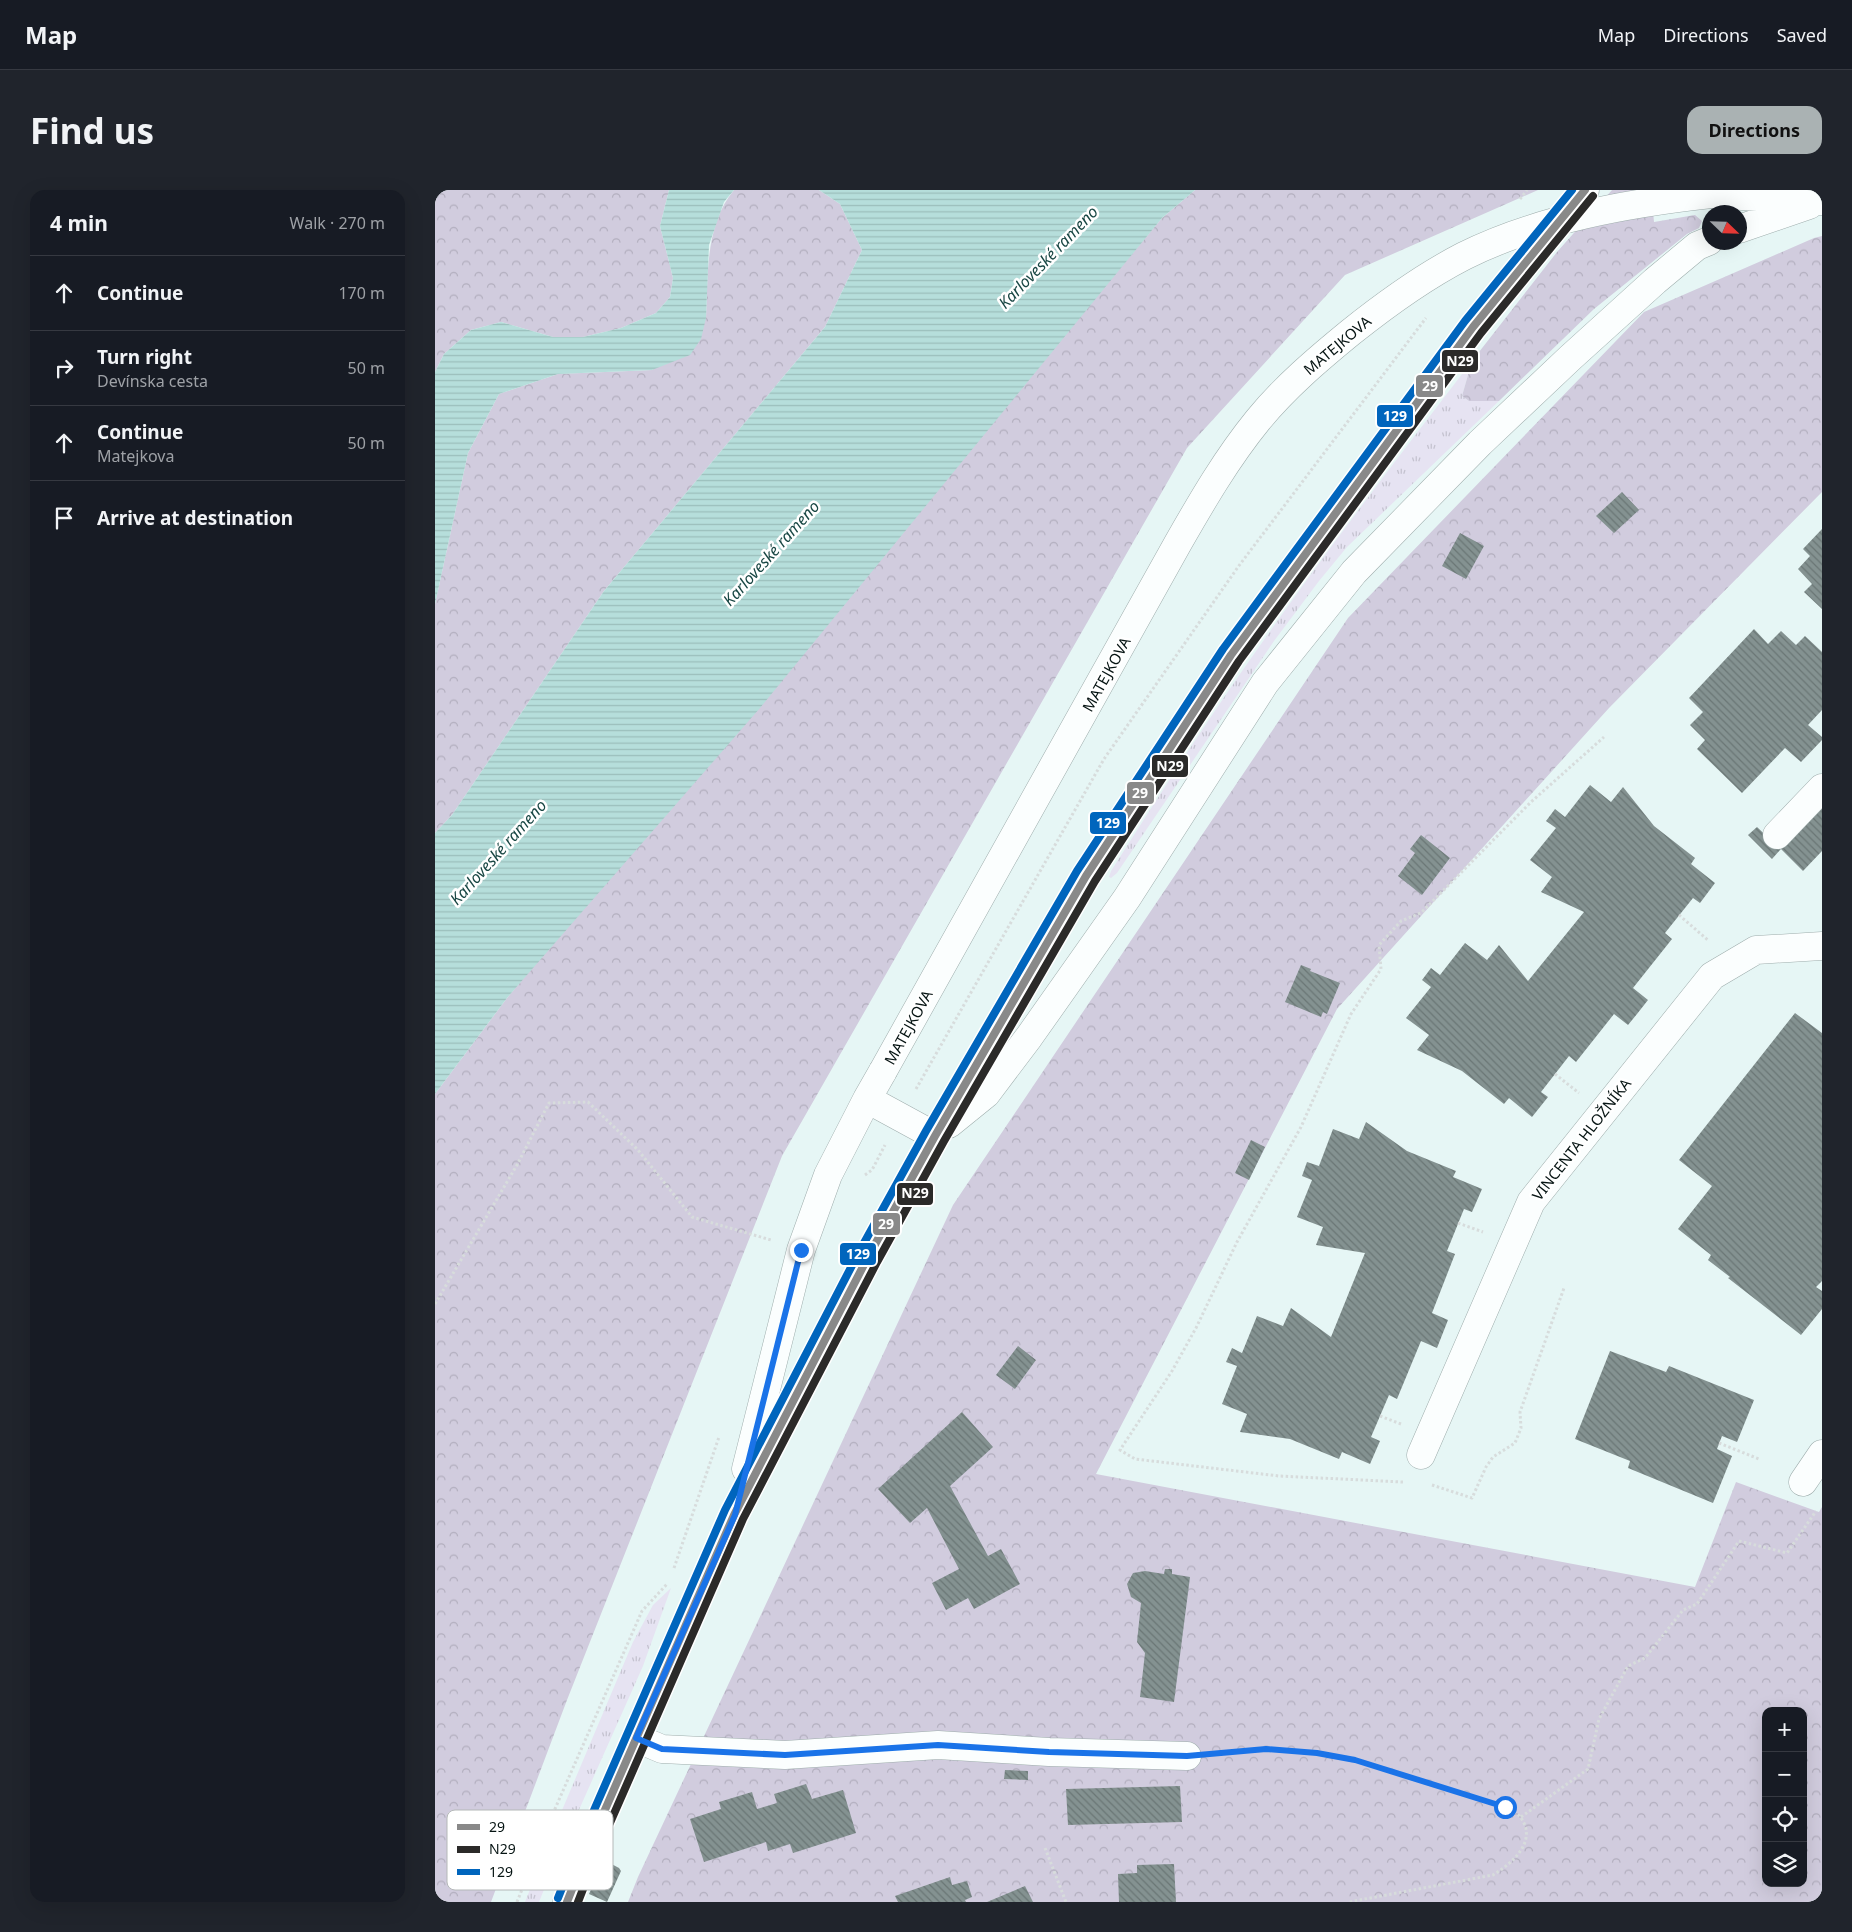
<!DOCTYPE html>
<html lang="en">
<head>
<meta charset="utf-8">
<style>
  :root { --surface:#171b24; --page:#20242c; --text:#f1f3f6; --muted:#9ea1a6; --line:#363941; --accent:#aab2b3 }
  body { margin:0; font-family:"Noto Sans",sans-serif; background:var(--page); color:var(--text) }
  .controls { position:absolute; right:15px; bottom:15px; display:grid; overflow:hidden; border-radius:10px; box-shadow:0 5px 20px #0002 }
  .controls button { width:45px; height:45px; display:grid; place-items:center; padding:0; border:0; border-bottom:1px solid var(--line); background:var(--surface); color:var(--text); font:25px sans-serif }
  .compass { position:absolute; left:1267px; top:15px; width:45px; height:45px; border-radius:50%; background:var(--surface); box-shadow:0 5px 20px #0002; rotate:113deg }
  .stop { position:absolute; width:15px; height:15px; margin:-11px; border:4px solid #1a73e8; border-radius:50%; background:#fff }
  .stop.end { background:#1a73e8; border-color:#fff; box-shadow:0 1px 5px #0008 }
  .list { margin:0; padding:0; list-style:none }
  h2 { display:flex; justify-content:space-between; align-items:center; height:65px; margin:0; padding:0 20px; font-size:21px }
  h2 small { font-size:16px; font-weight:400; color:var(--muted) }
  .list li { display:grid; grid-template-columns:32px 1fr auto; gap:15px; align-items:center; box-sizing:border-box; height:75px; padding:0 20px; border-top:1px solid var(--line) }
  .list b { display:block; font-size:19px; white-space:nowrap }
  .list p { margin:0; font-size:16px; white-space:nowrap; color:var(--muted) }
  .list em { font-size:16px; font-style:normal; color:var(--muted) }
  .icon { flex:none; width:28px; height:28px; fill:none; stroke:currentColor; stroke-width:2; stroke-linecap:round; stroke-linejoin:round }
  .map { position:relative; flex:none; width:1387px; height:1712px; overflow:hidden; border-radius:15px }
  header { display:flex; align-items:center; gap:30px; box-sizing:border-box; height:70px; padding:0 25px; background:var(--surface); border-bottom:1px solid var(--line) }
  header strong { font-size:24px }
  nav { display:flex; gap:28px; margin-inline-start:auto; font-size:18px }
  .intro { display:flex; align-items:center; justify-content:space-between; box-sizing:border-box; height:120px; padding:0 30px }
  h1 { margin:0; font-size:35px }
  .button { padding:12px 22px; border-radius:15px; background:var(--accent); color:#111; font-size:18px; font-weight:700 }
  main { display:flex; gap:30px; padding:0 30px }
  aside { flex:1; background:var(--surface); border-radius:15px; box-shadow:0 5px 20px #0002 }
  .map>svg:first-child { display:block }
  .grass { fill:url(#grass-tufts) }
  .forest { fill:url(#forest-crowns); fill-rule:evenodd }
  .water { fill:url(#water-rules) }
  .building { fill:url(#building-back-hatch) }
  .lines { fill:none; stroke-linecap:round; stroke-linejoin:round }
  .minor-casing { stroke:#9eadac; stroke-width:29 }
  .path { stroke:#d7dcdc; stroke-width:3; stroke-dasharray:2.5 2.5; stroke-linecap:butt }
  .minor { stroke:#fbfefe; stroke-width:28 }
  .minor-bridge-casing { stroke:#9eadac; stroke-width:29; stroke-linecap:butt }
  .minor-bridge { stroke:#fbfefe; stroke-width:28 }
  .bus-1-casing { stroke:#fff; stroke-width:11 }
  .bus-2-casing { stroke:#fff; stroke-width:11 }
  .bus-3-casing { stroke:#fff; stroke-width:11 }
  .bus-1 { stroke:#898989; stroke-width:8 }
  .bus-2 { stroke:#2b2a29; stroke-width:8 }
  .bus-3 { stroke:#0065bd; stroke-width:8 }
  .route { stroke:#1a73e8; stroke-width:6 }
  .labels { text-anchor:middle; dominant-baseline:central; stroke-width:5; stroke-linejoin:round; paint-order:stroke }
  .street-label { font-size:15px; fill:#061413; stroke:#fff }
  .water-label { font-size:16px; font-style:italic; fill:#194744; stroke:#fff }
  .key { fill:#fff; stroke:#b4b8b8; stroke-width:1 }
  .key-label { font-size:14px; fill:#061413 }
  .line-badge { stroke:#fff; stroke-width:2 }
  .badge-label { font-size:14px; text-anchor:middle; font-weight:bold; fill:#fff }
</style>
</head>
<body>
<header>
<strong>Map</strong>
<nav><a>Map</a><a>Directions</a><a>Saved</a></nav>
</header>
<div class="intro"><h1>Find us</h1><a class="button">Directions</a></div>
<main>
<aside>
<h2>4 min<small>Walk · 270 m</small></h2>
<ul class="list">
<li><svg class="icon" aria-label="ahead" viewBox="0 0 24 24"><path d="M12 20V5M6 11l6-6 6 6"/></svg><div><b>Continue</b></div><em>170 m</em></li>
<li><svg class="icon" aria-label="right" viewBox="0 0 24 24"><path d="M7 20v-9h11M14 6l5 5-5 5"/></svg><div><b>Turn right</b><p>Devínska cesta</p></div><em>50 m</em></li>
<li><svg class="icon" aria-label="ahead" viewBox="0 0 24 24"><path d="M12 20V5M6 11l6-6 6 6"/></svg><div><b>Continue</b><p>Matejkova</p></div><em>50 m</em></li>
<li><svg class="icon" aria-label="arrive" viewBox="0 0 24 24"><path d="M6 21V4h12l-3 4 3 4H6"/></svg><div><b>Arrive at destination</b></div></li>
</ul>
</aside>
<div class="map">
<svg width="1387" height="1712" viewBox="0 0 1387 1712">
  <defs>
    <pattern id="grass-tufts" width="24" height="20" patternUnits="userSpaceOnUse" patternTransform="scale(1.25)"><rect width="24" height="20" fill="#e6e3f2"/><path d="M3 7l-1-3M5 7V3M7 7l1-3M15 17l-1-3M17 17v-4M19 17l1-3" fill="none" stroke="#c4c2cf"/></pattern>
    <pattern id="forest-crowns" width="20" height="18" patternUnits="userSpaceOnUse" patternTransform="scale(1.25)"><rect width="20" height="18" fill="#d1ccde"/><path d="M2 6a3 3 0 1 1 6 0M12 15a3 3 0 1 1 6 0" fill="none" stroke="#b2aebe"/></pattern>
    <pattern id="water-rules" width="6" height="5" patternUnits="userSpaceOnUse" patternTransform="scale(1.25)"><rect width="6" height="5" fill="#b6dedb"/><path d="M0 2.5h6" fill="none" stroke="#9bbebb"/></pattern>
    <pattern id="building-back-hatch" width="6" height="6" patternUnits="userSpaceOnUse" patternTransform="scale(1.25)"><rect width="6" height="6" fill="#849291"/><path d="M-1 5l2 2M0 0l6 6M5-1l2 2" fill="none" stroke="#6a7675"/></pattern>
  </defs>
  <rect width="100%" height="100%" fill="#e6f6f5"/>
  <path class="grass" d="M1037,171L1027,206L1034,211H1064L912,357L884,391L839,451L682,683L676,688L674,687L676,681C718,615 760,549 805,484C879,377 958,274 1037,171Z
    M236,1398L208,1476L139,1631L125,1625L198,1452L218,1415Z
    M114,1652L126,1657L104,1712H90Z"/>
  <path class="forest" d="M0,0H234L225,36L238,88L235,107L221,123L186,138L148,147H118L66,132L36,140L9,164L0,182Z
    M299,0H384L405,14L427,60L390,137L169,401L17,625L0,643V414L33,263L64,204L123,184L217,180L271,128C273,85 270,35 299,0Z
    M760,0H1103L910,85L752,258L347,966L132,1510L56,1712H0V904L72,808L727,28Z
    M1177,0H1216L1219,32L1260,25L1267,31L1264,38L1252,44L1159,119L1064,211H1034L1027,206L1037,171L1122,62Z
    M1387,46V302L1174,518L902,819L661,1284L1260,1397L1301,1292L1384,1322L1387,1317V1712H193L203,1687L518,1015L913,428L1209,122L1379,48ZM1331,1521H1368V1693H1331Z"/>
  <path class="water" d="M234,0H299L289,12L274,55L271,128L266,149L255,165L217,180L123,184L64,204L33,263L0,414V182L9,164L36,140L66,132L118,147H148L186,138L221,123L235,107L238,88L225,36Z
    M384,0H760L727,28L325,518L72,808L0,904V643L17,625L169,401L390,137L427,60L405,14Z"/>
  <path class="building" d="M1187,302L1204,320L1179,343L1161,326Z
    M1387,339V419L1369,402L1377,394L1363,379L1375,366L1368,359Z
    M1025,343L1049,356L1031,389L1007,376Z
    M1319,439L1333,454L1346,441L1361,455L1370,446L1387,462V520L1373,535L1387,547V550L1366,572L1350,558L1307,603L1262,559L1270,550L1255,535L1268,522L1254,508Z
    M1155,595L1176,612L1188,597L1219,636L1260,668L1256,674L1280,693L1265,713L1258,708L1230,743L1237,749L1198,798L1213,810L1202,824L1193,835L1179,824L1141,872L1134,866L1106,902L1113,907L1097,927L1074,908L1069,914L1027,881L982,860L994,845L971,828L996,797L987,790L996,778L1005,785L1030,753L1052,770L1064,755L1093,791L1149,722L1106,702L1117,687L1095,670L1121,638L1111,631L1120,619L1130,627Z
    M1387,614V661L1368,681L1346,659L1337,669L1313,645L1322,637L1344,658Z
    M986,645L1015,668L987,705L963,686L980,663L975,659Z
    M866,775L876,779L875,781L905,793L892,824L888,822L886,827L850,812Z
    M1360,823L1387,843V1091L1381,1097L1387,1101V1119L1366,1145L1293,1088L1295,1087L1273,1070L1276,1065L1243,1039L1277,996L1244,970Z
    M931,932L972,961L1021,981L1018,987L1047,999L1037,1022L1029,1019L1012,1061L1020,1064L997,1123L1013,1130L1002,1158L986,1151L962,1209L954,1205L936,1247L945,1251L935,1274L907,1262L904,1269L855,1249L805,1242L812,1224L787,1214L802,1176L791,1172L797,1158L807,1163L822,1126L848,1136L856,1118L896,1147L930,1063L881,1055L888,1037L862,1027L877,990L867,986L872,972L884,976L898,939L924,949Z
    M816,950L830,957L814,990L800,983Z
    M583,1156L601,1170L580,1199L561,1185Z
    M1175,1161L1231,1182L1234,1176L1319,1210L1302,1252L1287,1246L1282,1259L1297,1266L1278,1313L1193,1278L1195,1271L1140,1249Z
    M527,1222L558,1257L515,1296L553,1366L566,1359L585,1394L539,1419L533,1408L511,1420L497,1393L524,1379L492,1318L475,1333L443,1299Z
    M730,1379H737V1384L755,1387L739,1512L705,1507L710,1463L702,1452L706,1413L696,1407L692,1394L698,1383L710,1381L729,1384Z
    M570,1580L593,1581V1590L569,1589Z
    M371,1594L377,1609L408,1600L421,1643L358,1663L355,1654L333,1661L331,1652L269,1672L255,1629L286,1619L284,1612L317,1602L322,1619L342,1613L339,1604Z
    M745,1596L747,1632L633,1635L631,1599Z
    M169,1670L184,1678L186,1681L172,1712L154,1704Z
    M739,1674L741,1712H684L683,1684L702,1683V1675Z
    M515,1687L517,1695L532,1691L537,1707L530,1710L531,1712H463L460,1706Z
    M590,1696L598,1712H552Z"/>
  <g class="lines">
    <defs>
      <path id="minor" d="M1276,4L1385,11
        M1304,39L1374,15
        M1342,645L1387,598
        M432,909L500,946
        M514,934L551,904L594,847L692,708L830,493L919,382L1045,253L1135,168L1220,91L1262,56L1274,51
        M986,1265L1096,1012L1277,786L1321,760L1387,756
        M311,1279L366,1060L393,985L432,909L448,881
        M1368,1292L1387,1264
        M201,1548L227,1559L350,1565L503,1555L614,1562L752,1566
        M132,1712L155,1654L299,1325L433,1067L500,946L651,686L796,465L1038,137L1150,0"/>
    </defs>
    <use href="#minor" class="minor-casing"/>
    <path class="path" d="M1085,9L1092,0
      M1244,725L1274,751
      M1120,884L1144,903
      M481,899L669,569L803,377L991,128
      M430,985L437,980L450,955
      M1023,1033L1048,1042
      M0,1114L82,975L114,913L153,912L203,960L257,1027L336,1050
      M945,1226L966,1234
      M1284,1253L1324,1269
      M968,1292L844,1286L700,1269L685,1260L737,1181L761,1138L802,1052L866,937L916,824L946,779L944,755L966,731L986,723L1096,612L1169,547
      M997,1295L1037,1308L1051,1277L1058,1267L1080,1253L1086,1238L1085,1222L1129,1098
      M239,1378L284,1247
      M783,1563L831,1559L882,1563L920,1570L1070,1617C1075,1620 1083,1623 1086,1628C1103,1652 1076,1674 1058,1685L914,1712
      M1086,1627L1153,1579L1164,1529L1193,1476L1210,1468L1248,1420L1262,1414L1304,1351L1352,1363L1381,1321
      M112,1637L126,1643
      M610,1658L631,1712
      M82,1712L112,1637L207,1421L233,1393"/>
    <use href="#minor" class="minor"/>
    <defs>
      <path id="minor-bridge" d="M448,881L743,353C767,311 792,268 823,230C850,197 883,169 916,142C951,114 988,87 1029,66C1103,29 1194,13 1276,4"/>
    </defs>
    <use href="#minor-bridge" class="minor-bridge-casing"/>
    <use href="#minor-bridge" class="minor-bridge"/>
    <defs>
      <path id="bus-1" d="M132,1712L155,1654L299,1325L433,1067L500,946L651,686L796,465L1038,137L1150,0"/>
      <path id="bus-2" d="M143,1712L164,1658L308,1329L442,1072L509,951L660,691L804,471L1046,143L1158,6"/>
      <path id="bus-3" d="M123,1708L146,1650L290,1320L424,1062L491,941L642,681L788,459L1030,131L1137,0"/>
    </defs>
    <use href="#bus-1" class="bus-1-casing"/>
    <use href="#bus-2" class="bus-2-casing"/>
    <use href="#bus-3" class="bus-3-casing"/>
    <use href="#bus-1" class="bus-1"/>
    <use href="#bus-2" class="bus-2"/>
    <use href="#bus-3" class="bus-3"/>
  </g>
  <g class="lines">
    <path class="route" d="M366,1060L300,1325L201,1548L227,1559L350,1565L503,1555L614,1562L752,1566L831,1559L882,1563L920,1570L1070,1617"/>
  </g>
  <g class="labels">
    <g class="street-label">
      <text transform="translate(902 155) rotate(-40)">MATEJKOVA</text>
      <text transform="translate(671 484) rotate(-61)">MATEJKOVA</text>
      <text transform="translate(473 837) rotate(-61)">MATEJKOVA</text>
      <text transform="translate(1146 949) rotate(-52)">VINCENTA HLOŽNÍKA</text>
    </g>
    <g class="water-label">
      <text transform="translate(613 67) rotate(-46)">Karloveské rameno</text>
      <text transform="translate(336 363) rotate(-48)">Karloveské rameno</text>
      <text transform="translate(63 662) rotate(-48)">Karloveské rameno</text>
    </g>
  </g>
  <rect x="12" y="1620" width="166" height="80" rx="8" class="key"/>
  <rect x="22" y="1634" width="23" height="6" fill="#898989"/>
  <rect x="22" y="1656" width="23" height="7" fill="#2b2a29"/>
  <rect x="22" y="1679" width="23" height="6" fill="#0065bd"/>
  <g class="key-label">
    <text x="54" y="1642">29</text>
    <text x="54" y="1664">N29</text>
    <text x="54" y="1687">129</text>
  </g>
  <g class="line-badge">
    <rect x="1006" y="159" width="38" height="24" rx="5" fill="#2b2a29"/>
    <rect x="980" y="184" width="29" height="24" rx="5" fill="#898989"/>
    <rect x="941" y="214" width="38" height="24" rx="5" fill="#0065bd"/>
    <rect x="716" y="564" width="38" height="24" rx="5" fill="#2b2a29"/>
    <rect x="691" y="591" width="29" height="24" rx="5" fill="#898989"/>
    <rect x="654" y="621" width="38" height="24" rx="5" fill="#0065bd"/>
    <rect x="461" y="992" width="38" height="24" rx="5" fill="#2b2a29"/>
    <rect x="437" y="1022" width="29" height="24" rx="5" fill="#898989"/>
    <rect x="404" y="1052" width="38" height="24" rx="5" fill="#0065bd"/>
  </g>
  <g class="badge-label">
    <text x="1025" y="176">N29</text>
    <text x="995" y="201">29</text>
    <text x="960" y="231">129</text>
    <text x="735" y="581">N29</text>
    <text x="705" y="608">29</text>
    <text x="673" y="638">129</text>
    <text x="480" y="1008">N29</text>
    <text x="451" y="1039">29</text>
    <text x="423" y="1069">129</text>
  </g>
</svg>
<div class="controls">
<button>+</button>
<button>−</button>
<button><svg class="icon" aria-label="locate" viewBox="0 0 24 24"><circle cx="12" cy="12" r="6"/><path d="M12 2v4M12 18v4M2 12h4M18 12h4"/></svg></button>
<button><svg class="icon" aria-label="layers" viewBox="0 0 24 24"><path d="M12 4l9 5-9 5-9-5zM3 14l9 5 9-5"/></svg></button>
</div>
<svg class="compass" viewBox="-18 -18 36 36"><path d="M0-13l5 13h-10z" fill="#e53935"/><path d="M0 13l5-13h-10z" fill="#9ea1a6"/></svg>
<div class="stop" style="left:1070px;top:1617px"></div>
<div class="stop end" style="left:366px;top:1060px"></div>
</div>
</main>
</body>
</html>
